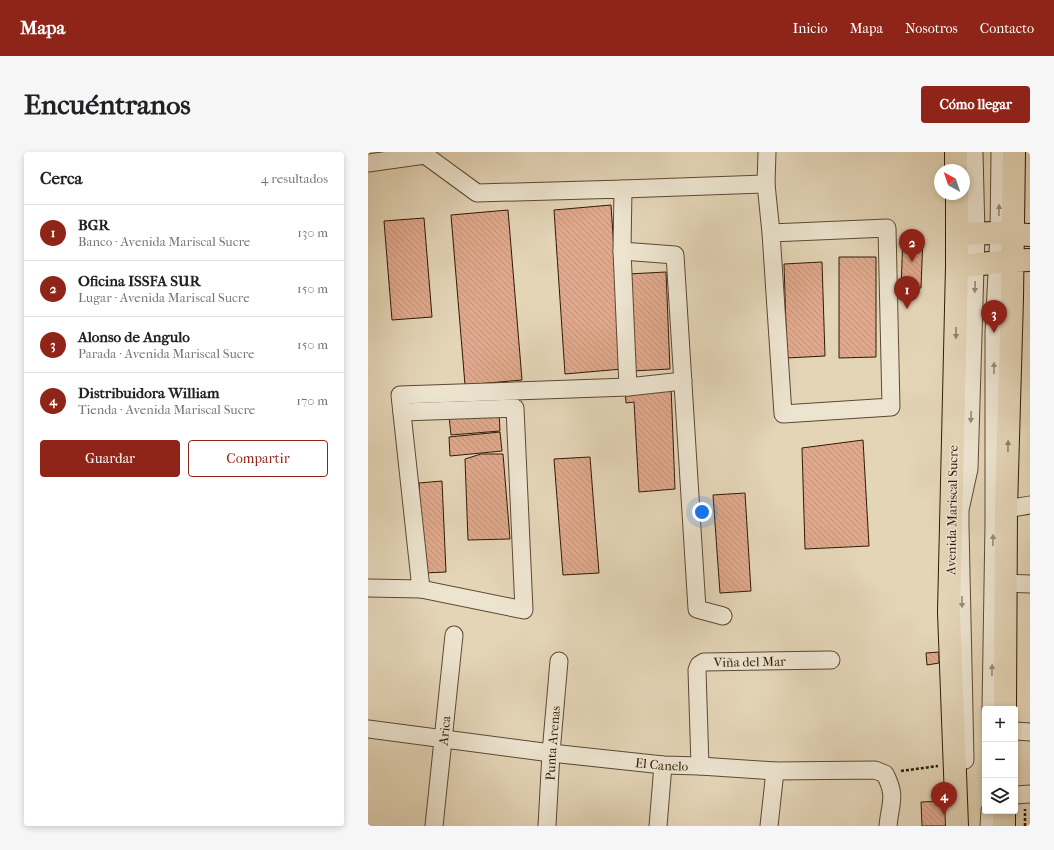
<!DOCTYPE html>
<html lang="es">
<head>
<meta charset="utf-8">
<style>
  :root { --surface:#fff; --page:#f6f6f6; --text:#202124; --muted:#757577; --line:#e0e0e0; --accent:#8f2418 }
  body { margin:0; font-family:"IM FELL French Canon",serif; background:var(--page); color:var(--text) }
  .controls { position:absolute; right:12px; bottom:12px; display:grid; overflow:hidden; border-radius:4px; box-shadow:0 2px 6px #0003 }
  .controls button { width:36px; height:36px; display:grid; place-items:center; padding:0; border:0; border-bottom:1px solid var(--line); background:var(--surface); color:var(--text); font:20px sans-serif }
  .compass { position:absolute; left:566px; top:12px; width:36px; height:36px; border-radius:50%; background:var(--surface); box-shadow:0 2px 6px #0003; rotate:320deg }
  .you { position:absolute; left:334px; top:360px; width:14px; height:14px; margin:-10px; border:3px solid #fff; border-radius:50%; background:#1a73e8; box-shadow:0 0 0 6px #1a73e833 }
  .badge { display:grid; place-items:center; width:26px; height:26px; border-radius:50%; background:var(--accent); color:#fff; font-size:13px; font-weight:700 }
  .pin { position:absolute; translate:-50% -33px; filter:drop-shadow(0 1px 2px #0008) }
  .pin::after { content:''; position:absolute; top:21px; width:14px; height:12px; background:inherit; clip-path:polygon(0 0,100% 0,50% 100%) }
  .list { margin:0; padding:0; list-style:none }
  h2 { display:flex; justify-content:space-between; align-items:center; height:52px; margin:0; padding:0 16px; font-size:17px }
  h2 small { font-size:13px; font-weight:400; color:var(--muted) }
  .list li { display:grid; grid-template-columns:26px 1fr auto; gap:12px; align-items:center; box-sizing:border-box; height:56px; padding:0 16px; border-top:1px solid var(--line) }
  .list b { display:block; font-size:15px; white-space:nowrap }
  .list p { margin:0; font-size:13px; white-space:nowrap; color:var(--muted) }
  .list em { font-size:13px; font-style:normal; color:var(--muted) }
  .actions { display:flex; gap:8px; padding:12px 16px }
  .actions a { flex:1; padding:9px 0; border:1px solid var(--accent); border-radius:4px; text-align:center; font-size:14px; color:var(--accent) }
  .actions .main { background:var(--accent); color:#fff }
  .icon { flex:none; width:22px; height:22px; fill:none; stroke:currentColor; stroke-width:2; stroke-linecap:round; stroke-linejoin:round }
  .map { position:relative; flex:none; width:662px; height:674px; overflow:hidden; border-radius:4px }
  header { display:flex; align-items:center; gap:24px; box-sizing:border-box; height:56px; padding:0 20px; background:var(--accent); color:#fff }
  header strong { font-size:19px }
  nav { display:flex; gap:22px; margin-inline-start:auto; font-size:14px }
  .intro { display:flex; align-items:center; justify-content:space-between; box-sizing:border-box; height:96px; padding:0 24px }
  h1 { margin:0; font-size:28px }
  .button { padding:10px 18px; border-radius:4px; background:var(--accent); color:#fff; font-size:14px; font-weight:700 }
  main { display:flex; gap:24px; padding:0 24px }
  aside { flex:1; background:var(--surface); border-radius:4px; box-shadow:0 2px 6px #0003 }
  .map>svg:first-child { display:block }
  .building { fill:url(#building-back-hatch); stroke:#301a06 }
  .lines { fill:none; stroke-linecap:round; stroke-linejoin:round }
  .minor-casing { stroke:#5d4932; stroke-width:19 }
  .major-casing { stroke:#301a06; stroke-width:24 }
  .path { stroke:#301a06; stroke-width:2.5; stroke-dasharray:3 2; stroke-linecap:butt }
  .minor { stroke:#ede4d0; stroke-width:17 }
  .major { stroke:#e4d5b7; stroke-width:22 }
  .oneway { fill:#988975 }
  .oneway2 { fill:#938167 }
  .labels { text-anchor:middle; dominant-baseline:central; stroke-width:3; stroke-linejoin:round; paint-order:stroke }
  .street-label { font-size:13px; fill:#301a06; stroke:#ede4d0 }
</style>
</head>
<body>
<header>
<strong>Mapa</strong>
<nav><a>Inicio</a><a>Mapa</a><a>Nosotros</a><a>Contacto</a></nav>
</header>
<div class="intro"><h1>Encuéntranos</h1><a class="button">Cómo llegar</a></div>
<main>
<aside>
<h2>Cerca<small>4 resultados</small></h2>
<ul class="list">
<li><span class="badge">1</span><div><b>BGR</b><p>Banco · Avenida Mariscal Sucre</p></div><em>130 m</em></li>
<li><span class="badge">2</span><div><b>Oficina ISSFA SUR</b><p>Lugar · Avenida Mariscal Sucre</p></div><em>150 m</em></li>
<li><span class="badge">3</span><div><b>Alonso de Angulo</b><p>Parada · Avenida Mariscal Sucre</p></div><em>150 m</em></li>
<li><span class="badge">4</span><div><b>Distribuidora William</b><p>Tienda · Avenida Mariscal Sucre</p></div><em>170 m</em></li>
</ul>
<div class="actions"><a class="main">Guardar</a><a>Compartir</a></div>
</aside>
<div class="map">
<svg width="662" height="674" viewBox="0 0 662 674">
  <defs>
    <pattern id="building-back-hatch" width="6" height="6" patternUnits="userSpaceOnUse"><rect width="6" height="6" fill="#e0a98d"/><path d="M-1 5l2 2M0 0l6 6M5-1l2 2" fill="none" stroke="#c09178"/></pattern>
  </defs>
  <rect width="100%" height="100%" fill="#e4d5b7"/>
  <filter id="stains"><feTurbulence type="fractalNoise" baseFrequency=".005" numOctaves="4"/><feColorMatrix values="0 0 0 0 .2 0 0 0 0 .09 0 0 0 0 .02 0 0 0 .5 -.17"/></filter>
  <radialGradient id="worn" r=".72"><stop offset=".6" stop-color="#630" stop-opacity="0"/><stop offset="1" stop-color="#630" stop-opacity=".3"/></radialGradient>
  <path class="building" d="M243,53L254,217L197,222L186,58Z
    M140,58L154,228L97,233L83,63Z
    M56,66L64,165L24,168L16,69Z
    M535,84H555L553,136H533Z
    M471,105H508V205L471,206Z
    M454,110L457,204L419,206L416,112Z
    M298,120L302,217L264,219L260,122Z
    M303,234L307,337L271,340L266,250L258,251L257,237Z
    M131,260L132,279L83,283L81,264Z
    M132,280L134,299L82,304L81,285Z
    M495,288L501,394L437,397L434,296Z
    M113,302H135L142,387L100,388L97,307Z
    M222,305L231,421L195,423L186,307Z
    M74,329L78,420L55,421L51,331Z
    M377,341L383,439L352,441L345,343Z
    M571,500V511L559,513L558,501Z
    M579,649L580,674H554L553,650Z"/>
  <g class="lines">
    <defs>
      <g id="minor">
        <path d="M0,11L57,3L109,41L255,37L254,99L307,103L329,457L355,464"/>
        <path d="M398,32L399,0"/>
        <path d="M255,37L398,32L403,81L415,262L523,255L519,76L403,81"/>
        <path d="M254,99L260,235"/>
        <path d="M34,260L147,256L156,458L53,437"/>
        <path d="M638,357L662,353"/>
        <path d="M638,431L662,432"/>
        <path d="M0,436L53,437L32,243L260,235L315,229"/>
        <path d="M623,557L626,372V181L631,81L632,0"/>
        <path id="s1" d="M0,577L183,601L295,613L332,614L407,619L507,618L517,622C529,645 522,651 520,674"/>
        <path d="M647,579L662,580"/>
        <path d="M597,608L592,374V358L601,317L608,82L606,0"/>
        <path id="s2" d="M332,614L329,518L331,513L336,510L463,508"/>
        <path d="M647,643L662,642"/>
        <path id="s3" d="M66,674L86,483"/>
        <path id="s4" d="M179,674L183,601L191,509"/>
        <path d="M290,674L295,613"/>
        <path d="M401,674L407,619"/>
        <path d="M621,674L622,659"/>
      </g>
      <path id="major" d="M588,0V18
        M589,42V114L581,460L589,674
        M589,82L631,81L662,83
        M589,114C614,113 638,108 662,108
        M637,557L638,357L644,146L646,0
        M636,659V674"/>
    </defs>
    <use href="#minor" class="minor-casing"/>
    <use href="#major" class="major-casing"/>
    <path class="path" d="M533,619L570,614
      M657,674V657"/>
    <use href="#minor" class="minor"/>
    <use href="#major" class="major"/>
  </g>
  <defs><path id="oneway-solid" d="M-6-.8H1V-3.2L6.5 0L1 3.2V.8H-6Z"/></defs>
  <g class="oneway">
    <use href="#oneway-solid" transform="translate(631 58) rotate(-89)"/>
    <use href="#oneway-solid" transform="translate(607 135) rotate(92)"/>
    <use href="#oneway-solid" transform="translate(626 216) rotate(-90)"/>
    <use href="#oneway-solid" transform="translate(603 265) rotate(92)"/>
    <use href="#oneway-solid" transform="translate(625 388) rotate(-89)"/>
    <use href="#oneway-solid" transform="translate(594 450) rotate(89)"/>
    <use href="#oneway-solid" transform="translate(624 518) rotate(-89)"/>
  </g>
  <g class="oneway2">
    <use href="#oneway-solid" transform="translate(588 181) rotate(91)"/>
    <use href="#oneway-solid" transform="translate(640 294) rotate(-89)"/>
  </g>
  <g class="labels">
    <g class="street-label">
      <text transform="translate(584 358) rotate(-89)">Avenida Mariscal Sucre</text>
      <text stroke="none"><textPath href="#s2" startOffset="153">Viña del Mar</textPath></text>
      <text stroke="none"><textPath href="#s3" startOffset="96">Arica</textPath></text>
      <text stroke="none"><textPath href="#s4" startOffset="83">Punta Arenas</textPath></text>
      <text stroke="none"><textPath href="#s1" startOffset="296">El Canelo</textPath></text>
    </g>
  </g>
  <rect width="100%" height="100%" filter="url(#stains)"/>
  <rect width="100%" height="100%" fill="url(#worn)"/>
</svg>
<div class="controls">
<button>+</button>
<button>−</button>
<button><svg class="icon" aria-label="layers" viewBox="0 0 24 24"><path d="M12 4l9 5-9 5-9-5zM3 14l9 5 9-5"/></svg></button>
</div>
<svg class="compass" viewBox="-18 -18 36 36"><path d="M0-13l5 13h-10z" fill="#e53935"/><path d="M0 13l5-13h-10z" fill="#757577"/></svg>
<div class="you"></div>
<div class="pin badge" style="left:539px;top:157px">1</div>
<div class="pin badge" style="left:544px;top:110px">2</div>
<div class="pin badge" style="left:626px;top:181px">3</div>
<div class="pin badge" style="left:576px;top:663px">4</div>
</div>
</main>
</body>
</html>
